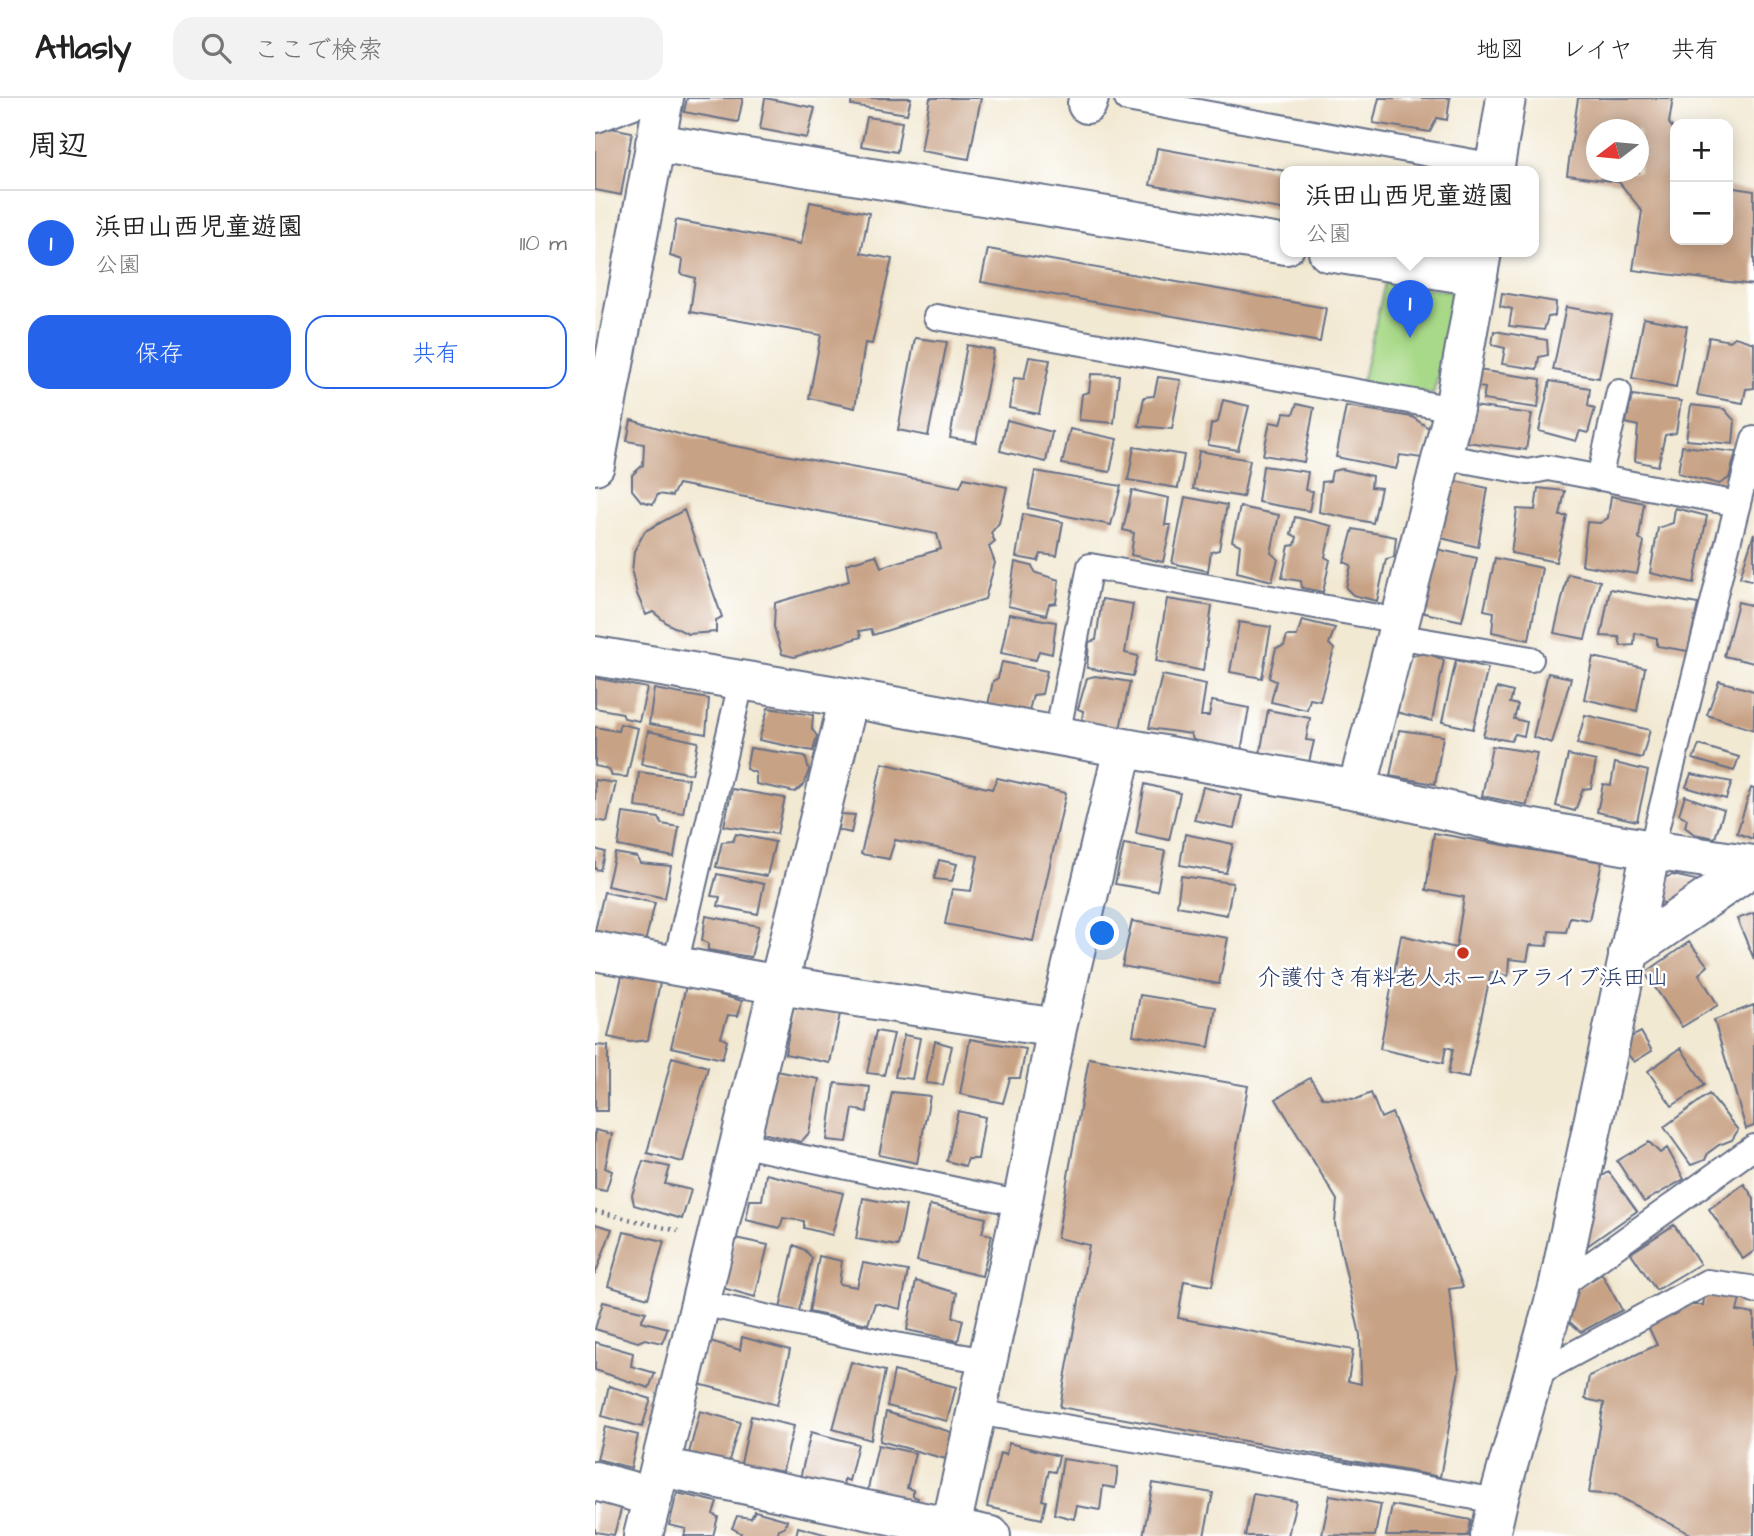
<!DOCTYPE html>
<html lang="ja">
<head>
<meta charset="utf-8">
<style>
  :root { --surface:#fff; --page:#f2f2f2; --text:#222; --muted:#767676; --line:#e0e0e0; --accent:#2563eb }
  body { margin:0; font-family:"Architects Daughter","Klee One",sans-serif; background:var(--page); color:var(--text) }
  .controls { position:absolute; right:21px; top:21px; display:grid; overflow:hidden; border-radius:14px; box-shadow:0 4px 18px #0003 }
  .controls button { width:63px; height:63px; display:grid; place-items:center; padding:0; border:0; border-bottom:2px solid var(--line); background:var(--surface); color:var(--text); font:35px sans-serif }
  .compass { position:absolute; left:991px; top:21px; width:63px; height:63px; border-radius:50%; background:var(--surface); box-shadow:0 4px 18px #0003; rotate:254deg }
  .you { position:absolute; left:508px; top:836px; width:24px; height:24px; margin:-18px; border:5px solid #fff; border-radius:50%; background:#1a73e8; box-shadow:0 0 0 10px #1a73e833 }
  .badge { display:grid; place-items:center; width:46px; height:46px; border-radius:50%; background:var(--accent); color:#fff; font-size:23px; font-weight:700 }
  .pin { position:absolute; translate:-50% -58px; filter:drop-shadow(0 2px 4px #0008) }
  .pin::after { content:''; position:absolute; top:37px; width:24px; height:21px; background:inherit; clip-path:polygon(0 0,100% 0,50% 100%) }
  .popup { position:absolute; left:685px; top:68px; width:259px; height:91px; box-sizing:border-box; display:grid; place-content:center; border-radius:14px; background:var(--surface); filter:drop-shadow(0 2px 5px #0005); font-size:23px; white-space:nowrap; color:var(--muted) }
  .popup b { font-size:26px; color:var(--text) }
  .popup::after { content:''; position:absolute; left:50%; top:100%; margin-left:-14px; border:14px solid transparent; border-top-color:var(--surface) }
  .list { margin:0; padding:0; list-style:none }
  h2 { display:flex; justify-content:space-between; align-items:center; height:91px; margin:0; padding:0 28px; font-size:30px }
  h2 small { font-size:23px; font-weight:400; color:var(--muted) }
  .list li { display:grid; grid-template-columns:46px 1fr auto; gap:21px; align-items:center; box-sizing:border-box; height:105px; padding:0 28px; border-top:2px solid var(--line) }
  .list b { display:block; font-size:26px; white-space:nowrap }
  .list p { margin:0; font-size:23px; white-space:nowrap; color:var(--muted) }
  .list em { font-size:23px; font-style:normal; color:var(--muted) }
  .actions { display:flex; gap:14px; padding:21px 28px }
  .actions a { flex:1; padding:16px 0; border:2px solid var(--accent); border-radius:21px; text-align:center; font-size:24px; color:var(--accent) }
  .actions .main { background:var(--accent); color:#fff }
  .icon { flex:none; width:38px; height:38px; fill:none; stroke:currentColor; stroke-width:2; stroke-linecap:round; stroke-linejoin:round }
  .map { position:relative; flex:none; width:1159px; height:1438px; overflow:hidden }
  header { display:flex; align-items:center; gap:42px; box-sizing:border-box; height:98px; padding:0 35px; background:var(--surface); border-bottom:2px solid var(--line) }
  header strong { font-size:33px }
  nav { display:flex; gap:38px; margin-inline-start:auto; font-size:24px }
  .search { width:490px; height:63px; background:var(--page); display:flex; align-items:center; gap:18px; box-sizing:border-box; padding:0 24px; border-radius:21px; color:var(--muted); font-size:26px }
  main { display:flex }
  aside { flex:1; background:var(--surface) }
  .map>svg:first-child { display:block }
  .green { fill:#a8d988; stroke:#628473; stroke-width:2 }
  .building { fill:#c8a285; fill-rule:evenodd }
  .lines { fill:none; stroke-linecap:round; stroke-linejoin:round }
  .lane-casing { stroke:#667087; stroke-width:28 }
  .street-casing { stroke:#667087; stroke-width:42 }
  .path { stroke:#667087; stroke-width:4.5; stroke-dasharray:2 5; stroke-linecap:butt }
  .lane { stroke:#fff; stroke-width:24 }
  .street { stroke:#fff; stroke-width:38 }
  .poi-dot { fill:#c8321e; stroke:#fff; stroke-width:2.5 }
  .labels { text-anchor:middle; dominant-baseline:central; stroke-width:5; stroke-linejoin:round; paint-order:stroke }
  .poi-label { font-size:23px; fill:#1b2f5e; stroke:#fff }
</style>
</head>
<body>
<header>
<strong>Atlasly</strong>
<div class="search"><svg class="icon" aria-label="search" viewBox="0 0 24 24"><circle cx="10" cy="10" r="6"/><path d="M15 15l6 6"/></svg>ここで検索</div>
<nav><a>地図</a><a>レイヤ</a><a>共有</a></nav>
</header>
<main>
<aside>
<h2>周辺<small></small></h2>
<ul class="list">
<li><span class="badge">1</span><div><b>浜田山西児童遊園</b><p>公園</p></div><em>110 m</em></li>
</ul>
<div class="actions"><a class="main">保存</a><a>共有</a></div>
</aside>
<div class="map">
<svg width="1159" height="1438" viewBox="0 0 1159 1438">
  <rect width="100%" height="100%" fill="#fff"/>
  <filter id="ink" filterUnits="userSpaceOnUse"><feTurbulence type="fractalNoise" baseFrequency=".0143" numOctaves="2"/><feDisplacementMap in="SourceGraphic" scale="14" xChannelSelector="R" yChannelSelector="G"/><feConvolveMatrix kernelMatrix="1 2 1 2 8 2 1 2 1" color-interpolation-filters="sRGB"/></filter>
  <filter id="wash" filterUnits="userSpaceOnUse"><feTurbulence type="fractalNoise" baseFrequency=".00686" numOctaves="4" result="noise"/><feDisplacementMap in="SourceGraphic" scale="28" xChannelSelector="R" yChannelSelector="G"/><feGaussianBlur stdDeviation="1.57" result="paint"/><feColorMatrix in="noise" values="0 0 0 0 0 0 0 0 0 0 0 0 0 0 0 0 0 1.4 0 .05"/><feComposite in="paint" operator="in"/></filter>
  <g filter="url(#wash)">
    <rect width="100%" height="100%" fill="#f2e9d3"/>
    <path class="green" d="M790,184L865,195L838,296L767,285Z"/>
    <g id="blocks">
      <path class="building" d="M92,0H148L143,24L89,14Z
        M170,0L220,10L212,40L165,31Z
        M257,0H316L312,16L256,7Z
        M335,0H386L374,61L326,53Z
        M784,0H855L852,22L842,20L835,34L778,25Z
        M983,0H1078L1074,25L1080,34V142H1133V89L1159,93V187L1038,172L1047,113L1024,84L972,77ZM1002,32H1044V74H1002Z
        M272,19L307,24L302,54L266,48Z
        M0,27L37,34L26,97L0,92Z
        M562,50L691,73V112L555,87Z
        M215,104L274,115L266,155L297,161L277,246L270,245L260,310L214,300L226,237L95,214L100,180L86,176L88,162L75,158L81,122L206,146Z
        M393,151L731,210L725,244L386,184Z
        M907,195L961,204L960,218L953,219L949,232L914,228L917,211L905,208Z
        M971,209L1017,217L1004,280L958,272Z
        M1049,220L1092,228L1081,289L1037,280Z
        M899,233L952,242L953,257L944,259L942,271L907,266L910,250L897,247Z
        M1114,239L1135,243L1140,239L1159,245V290L1151,291L1148,305L1102,297Z
        M320,240L352,244L333,338L303,332Z
        M372,247L399,252L381,344L355,340Z
        M434,259L455,262L444,316L414,310L419,280L429,281Z
        M882,272L946,281L943,310L888,302L890,290L879,288Z
        M496,276L524,277L519,325L484,322L487,296L494,294Z
        M563,279L586,282L577,331L544,328L549,299L559,298Z
        M955,283L995,290L993,308L1000,310L993,335L985,333L981,343L944,333Z
        M1037,297L1086,303L1081,335L1070,337L1063,368L1040,363L1043,328L1031,325Z
        M628,302L654,308L643,352L613,347L616,326L623,324Z
        M702,306L719,310L709,364L668,357L675,324L686,326L689,315L698,316Z
        M1096,307L1129,311L1140,323L1138,346L1091,342Z
        M751,308L817,319L835,331L827,360L805,357L801,371L741,359Z
        M878,308L937,316L931,352L871,344Z
        M36,322L101,341L365,389L369,380L412,389L404,425L396,435L400,444L394,449L400,465L390,501L278,537L276,531L264,533L266,539L199,559L187,556L179,529L180,505L254,483L251,466L281,457L286,469L346,451L342,436L83,386L77,398L63,396L58,406L46,403L37,392V377L48,367L49,346L32,343Z
        M412,322L457,334L451,364L405,353Z
        M475,331L522,341L515,374L467,366Z
        M1087,348L1141,354L1134,380L1124,386L1083,375Z
        M539,349L589,357L583,390L533,382Z
        M604,353L655,362L648,399L598,391Z
        M668,368L713,374L710,392L718,393L714,413L663,404Z
        M747,371L777,378L776,389L786,390L778,425L724,414L727,384L735,383L737,373Z
        M440,373L526,388L516,427L433,410Z
        M855,382L893,390L883,449L842,439Z
        M943,390L970,393L965,418H972L961,464L916,455L922,411L940,412Z
        M537,392L574,400L570,427H576L568,464L536,457L539,435L528,432Z
        M1016,398L1049,405L1044,440L1049,444L1042,476L987,467L992,424L1005,425L1013,420Z
        M590,399L632,407L624,452L616,454L613,473L577,465Z
        M645,409L684,417L676,455L683,461L677,483L642,474L645,447L637,443Z
        M1080,410L1112,418L1099,485L1055,475L1063,430L1078,425Z
        M89,412L127,519L121,522V534L93,536L73,526L58,514L51,517L42,496L37,475L39,453L50,433Z
        M428,416L468,424L462,458L446,456L443,463L421,459Z
        M700,419L737,428L730,459L735,462L728,494L707,490L706,483L687,480L694,448L700,447L702,439L696,436Z
        M758,431L801,439L799,459L791,461L782,503L758,497L751,490L756,467L749,464Z
        M1159,435V483L1145,479Z
        M841,451L882,460L867,523L825,514Z
        M900,460L947,470L934,542L897,534L899,514L889,512Z
        M420,464L437,468L441,475L464,482L461,505L454,506L451,517L413,508Z
        M973,476L1005,483L990,541L959,535Z
        M1015,491L1103,506L1093,553L1062,548V540L1040,535L1039,547L1026,548L1024,539L1006,538Z
        M507,501L538,506L530,555L543,558L538,578L492,570L494,544L501,542Z
        M572,501L617,508L608,573L561,563Z
        M1143,504L1159,508V565L1129,558Z
        M414,516L461,524L457,556L444,553L441,562L406,555Z
        M707,522L740,530L734,546L739,551L725,603L715,601L712,612L676,604L681,583L674,580L681,550L689,548L692,538H702Z
        M644,524L676,529L667,580L635,574Z
        M832,555L849,562L837,623L801,614L814,558Z
        M998,559L1050,570L1042,613L989,601Z
        M861,562L893,570L878,631L847,624Z
        M407,564L452,573L447,596L438,597L433,617L413,616L409,608L393,607L398,583L403,580Z
        M953,575L976,580L957,645L938,639Z
        M567,577L611,586L606,618H614L617,603L654,610L646,653L599,644L596,636L554,630Z
        M500,578L535,584L525,631L487,624L488,613L483,611L492,580Z
        M0,580L52,590L44,623L29,620L27,615L0,610Z
        M1124,583L1159,593V632L1112,617Z
        M902,590L918,594L915,605L923,607L919,621L932,624L929,638L920,636L916,643L888,638Z
        M59,591L114,601L111,636L54,626Z
        M173,610L218,617L217,631L222,638L218,653L164,642Z
        M673,612L715,620L711,642L719,643L714,664L665,656Z
        M990,617L1055,632L1047,660L982,646Z
        M25,626L43,630L32,679L17,678L14,671L0,668V629L23,633Z
        M804,632L848,638L840,686L795,678Z
        M53,633L103,644L97,676L46,666Z
        M1104,647L1144,659L1139,673L1098,661Z
        M897,648L942,655L932,707L887,698Z
        M155,650L210,658L214,672L209,686L200,694L161,686V675L151,671Z
        M973,657L1001,663L996,690L988,691L980,713L961,708Z
        M287,665L397,691L402,680L471,695L438,843L350,826L357,791L376,793L383,758L300,742L294,761L266,756Z
        M1020,665L1053,673L1042,723L1002,714L1008,686L1016,687Z
        M44,674L94,681L88,715L40,709Z
        M1096,676L1137,684L1131,701L1091,689Z
        M0,682L21,685L12,724L0,722Z
        M550,686L585,695L574,742L541,735Z
        M608,689L647,698L639,730L599,722Z
        M1156,690L1159,691L1158,741L1142,735Z
        M137,691L190,700L182,736L129,728Z
        M1090,698L1129,712L1120,740L1099,736L1090,729L1092,721L1084,716Z
        M28,715L64,720L67,726L84,729L79,759L23,748Z
        M245,716L260,717L256,735L243,732Z
        M839,735L1007,764L994,822L975,819L971,834L954,833L952,848L935,847L932,863L914,861L913,878L896,874L873,980L853,976L858,951L851,949L848,965L785,951L806,837L861,850L869,799L831,792Z
        M141,736L180,744L172,778L121,769L127,744L138,743Z
        M590,736L638,746L631,775L585,767Z
        M529,746L570,753L562,793L520,786Z
        M0,751L10,754L5,772L0,771Z
        M20,755L42,759L45,765L76,768L70,800L12,788Z
        M344,762L362,766L357,783L339,781Z
        M122,776L169,786L163,816L123,808L125,799L116,798Z
        M1078,777L1105,783L1083,807L1064,804L1067,780Z
        M586,778L638,785L632,817L582,808Z
        M9,794L60,805L50,844L0,833Z
        M1159,815V861L1142,821Z
        M111,818L164,828L156,859L113,852V845L107,842Z
        M537,823L633,840L624,886L527,868Z
        M1094,844L1113,868L1104,876L1123,907L1087,929L1050,875Z
        M43,874L66,880L53,942L35,944L13,939L27,878L41,881Z
        M91,888L147,903L143,918L133,917L126,939L132,943L127,961L76,949Z
        M545,897L621,909L614,949L538,937Z
        M199,905L245,916L235,965L190,956Z
        M1159,907V1028L1151,1031L1119,922Z
        M281,933L299,936L289,977L272,975Z
        M1046,934L1057,953L1039,964L1028,950L1034,940Z
        M309,937L325,940L317,981L300,979Z
        M375,941L431,951L425,980H415L408,1005L365,996Z
        M340,943L357,948L348,987L331,985Z
        M0,947L13,948V1013H0Z
        M1086,950L1110,987L1077,1008L1053,973Z
        M77,959L113,969L88,1064L52,1055Z
        M494,960L653,988L617,1188L589,1183L583,1220L758,1252L753,1283L766,1286L765,1237L740,1126L742,1102L681,1001L715,980L728,1000L762,1001L776,995L786,1020L797,1015L868,1189L854,1191L864,1273L845,1379L465,1309L494,1147L462,1140Z
        M176,972L224,981L214,1035L206,1044L163,1034Z
        M240,985L275,989L272,1014L258,1011L252,1044L232,1042Z
        M297,994L335,998L322,1065L284,1057Z
        M1114,996L1143,1032L1137,1042L1124,1047L1113,1055L1110,1062L1096,1067L1069,1029Z
        M363,1013L390,1019L383,1061H373L370,1068L352,1063Z
        M0,1032L17,1036L10,1070L17,1073L11,1093L0,1091Z
        M1054,1044L1065,1055L1072,1050L1089,1081L1049,1104L1022,1063Z
        M48,1063L75,1069L70,1086L96,1092L87,1121L39,1107L37,1097Z
        M1014,1074L1042,1113L992,1148L986,1138L998,1084Z
        M171,1076L248,1095L237,1137L209,1130V1123L188,1120L185,1130L151,1122L155,1102H167Z
        M1149,1086L1159,1100V1153L1148,1161L1114,1111Z
        M268,1100L311,1108L303,1148L261,1141Z
        M335,1107L391,1120L387,1135L397,1137L387,1178L322,1163Z
        M0,1126L17,1131L0,1177Z
        M1079,1127L1105,1166L1061,1192L1036,1155Z
        M29,1134L69,1143L53,1200L13,1188Z
        M140,1140L173,1147L160,1199L128,1190Z
        M199,1147L210,1152L217,1160L203,1217L185,1211Z
        M224,1158L247,1163L244,1186L262,1189L268,1165L313,1173L306,1211L280,1205L273,1226L214,1214Z
        M1007,1176L1027,1212L986,1234L969,1219L978,1193Z
        M321,1183L362,1195L358,1219L368,1222L363,1243L312,1232Z
        M1111,1190L1146,1197L1142,1213L1159,1216V1438H1099L1021,1397L994,1395L1009,1305L990,1301L994,1278L1062,1247L1052,1226L1082,1207H1108Z
        M8,1204L51,1214L46,1223L73,1230L67,1245L50,1241L43,1244L0,1231Z
        M147,1239L195,1252L182,1307L104,1286L115,1243L145,1252Z
        M0,1244L38,1255L36,1268L60,1275L54,1290L0,1272Z
        M256,1264L290,1273L276,1342L238,1331Z
        M299,1273L361,1289L352,1323L292,1308Z
        M14,1288L56,1301L47,1329L7,1318Z
        M105,1313L145,1324L133,1366L93,1359Z
        M291,1314L359,1335L351,1361L285,1343Z
        M156,1318L199,1328L186,1380L145,1370Z
        M10,1329L43,1337L36,1370L2,1361Z
        M216,1334L263,1346L254,1383L249,1381L247,1396L204,1385Z
        M414,1345L464,1358L460,1374L454,1373L447,1402L451,1403L447,1421L392,1409L405,1355L411,1357Z
        M283,1347L320,1355L312,1390L318,1392V1398L323,1400L319,1415L270,1404Z
        M468,1361L523,1369L520,1390L508,1388L505,1412L482,1408L479,1421L459,1416Z
        M558,1385L618,1395L609,1438H548Z
        M82,1395L122,1404L118,1416L123,1419L118,1438H89L91,1431L74,1427Z
        M658,1396L701,1403L693,1438H650Z
        M735,1397L786,1406L780,1438L727,1437Z
        M0,1402L27,1408L19,1437L0,1434Z
        M797,1407L876,1422L873,1438H791Z
        M160,1413L192,1422L190,1429L184,1431L182,1438H144L146,1435L137,1430L142,1418L156,1420Z
        M203,1429L233,1437V1438H201Z"/>
    </g>
  </g>
  <g filter="url(#ink)">
    <use href="#blocks" fill-opacity="0" stroke="#667087" stroke-width="2"/>
    <g class="lines">
      <defs>
        <path id="lane" d="M532,1L900,68
          M341,219L859,311
          M846,358L933,374L953,370L1143,406
          M1004,380L1024,294
          M801,538L936,561
          M462,638L495,468L805,523
          M1056,752L1159,341
          M80,867L147,581
          M144,1046L427,1106
          M963,1190L1159,1049
          M106,1205L300,1247L393,1263
          M939,1277L1112,1184L1155,1190L1159,1193
          M381,1314L903,1403"/>
        <path id="street" d="M492,6L494,0
          M0,15L40,0
          M60,45L691,147
          M899,74L911,0
          M733,154L883,178
          M0,367L69,0
          M0,558L254,600L762,692L916,727L1056,752L1159,767
          M762,692L859,311L887,154
          M0,853L184,887L462,930
          M1033,855L1159,768
          M66,1369L396,1438
          M0,1383L58,1399
          M48,1438L254,600
          M354,1438L427,1106L462,930L528,651
          M895,1438L903,1403L963,1190L1056,752"/>
      </defs>
      <use href="#lane" class="lane-casing"/>
      <use href="#street" class="street-casing"/>
      <path class="path" d="M0,1113L83,1133"/>
      <use href="#lane" class="lane"/>
      <use href="#street" class="street"/>
    </g>
  </g>
  <circle class="poi-dot" cx="868" cy="855" r="7"/>
  <g class="labels">
    <g class="poi-label">
      <text x="868" y="880">介護付き有料老人ホームアライブ浜田山</text>
    </g>
  </g>
</svg>
<div class="controls">
<button>+</button>
<button>−</button>
</div>
<svg class="compass" viewBox="-18 -18 36 36"><path d="M0-13l5 13h-10z" fill="#e53935"/><path d="M0 13l5-13h-10z" fill="#767676"/></svg>
<div class="you"></div>
<div class="pin badge" style="left:815px;top:240px">1</div>
<div class="popup"><b>浜田山西児童遊園</b>公園</div>
</div>
</main>
</body>
</html>
